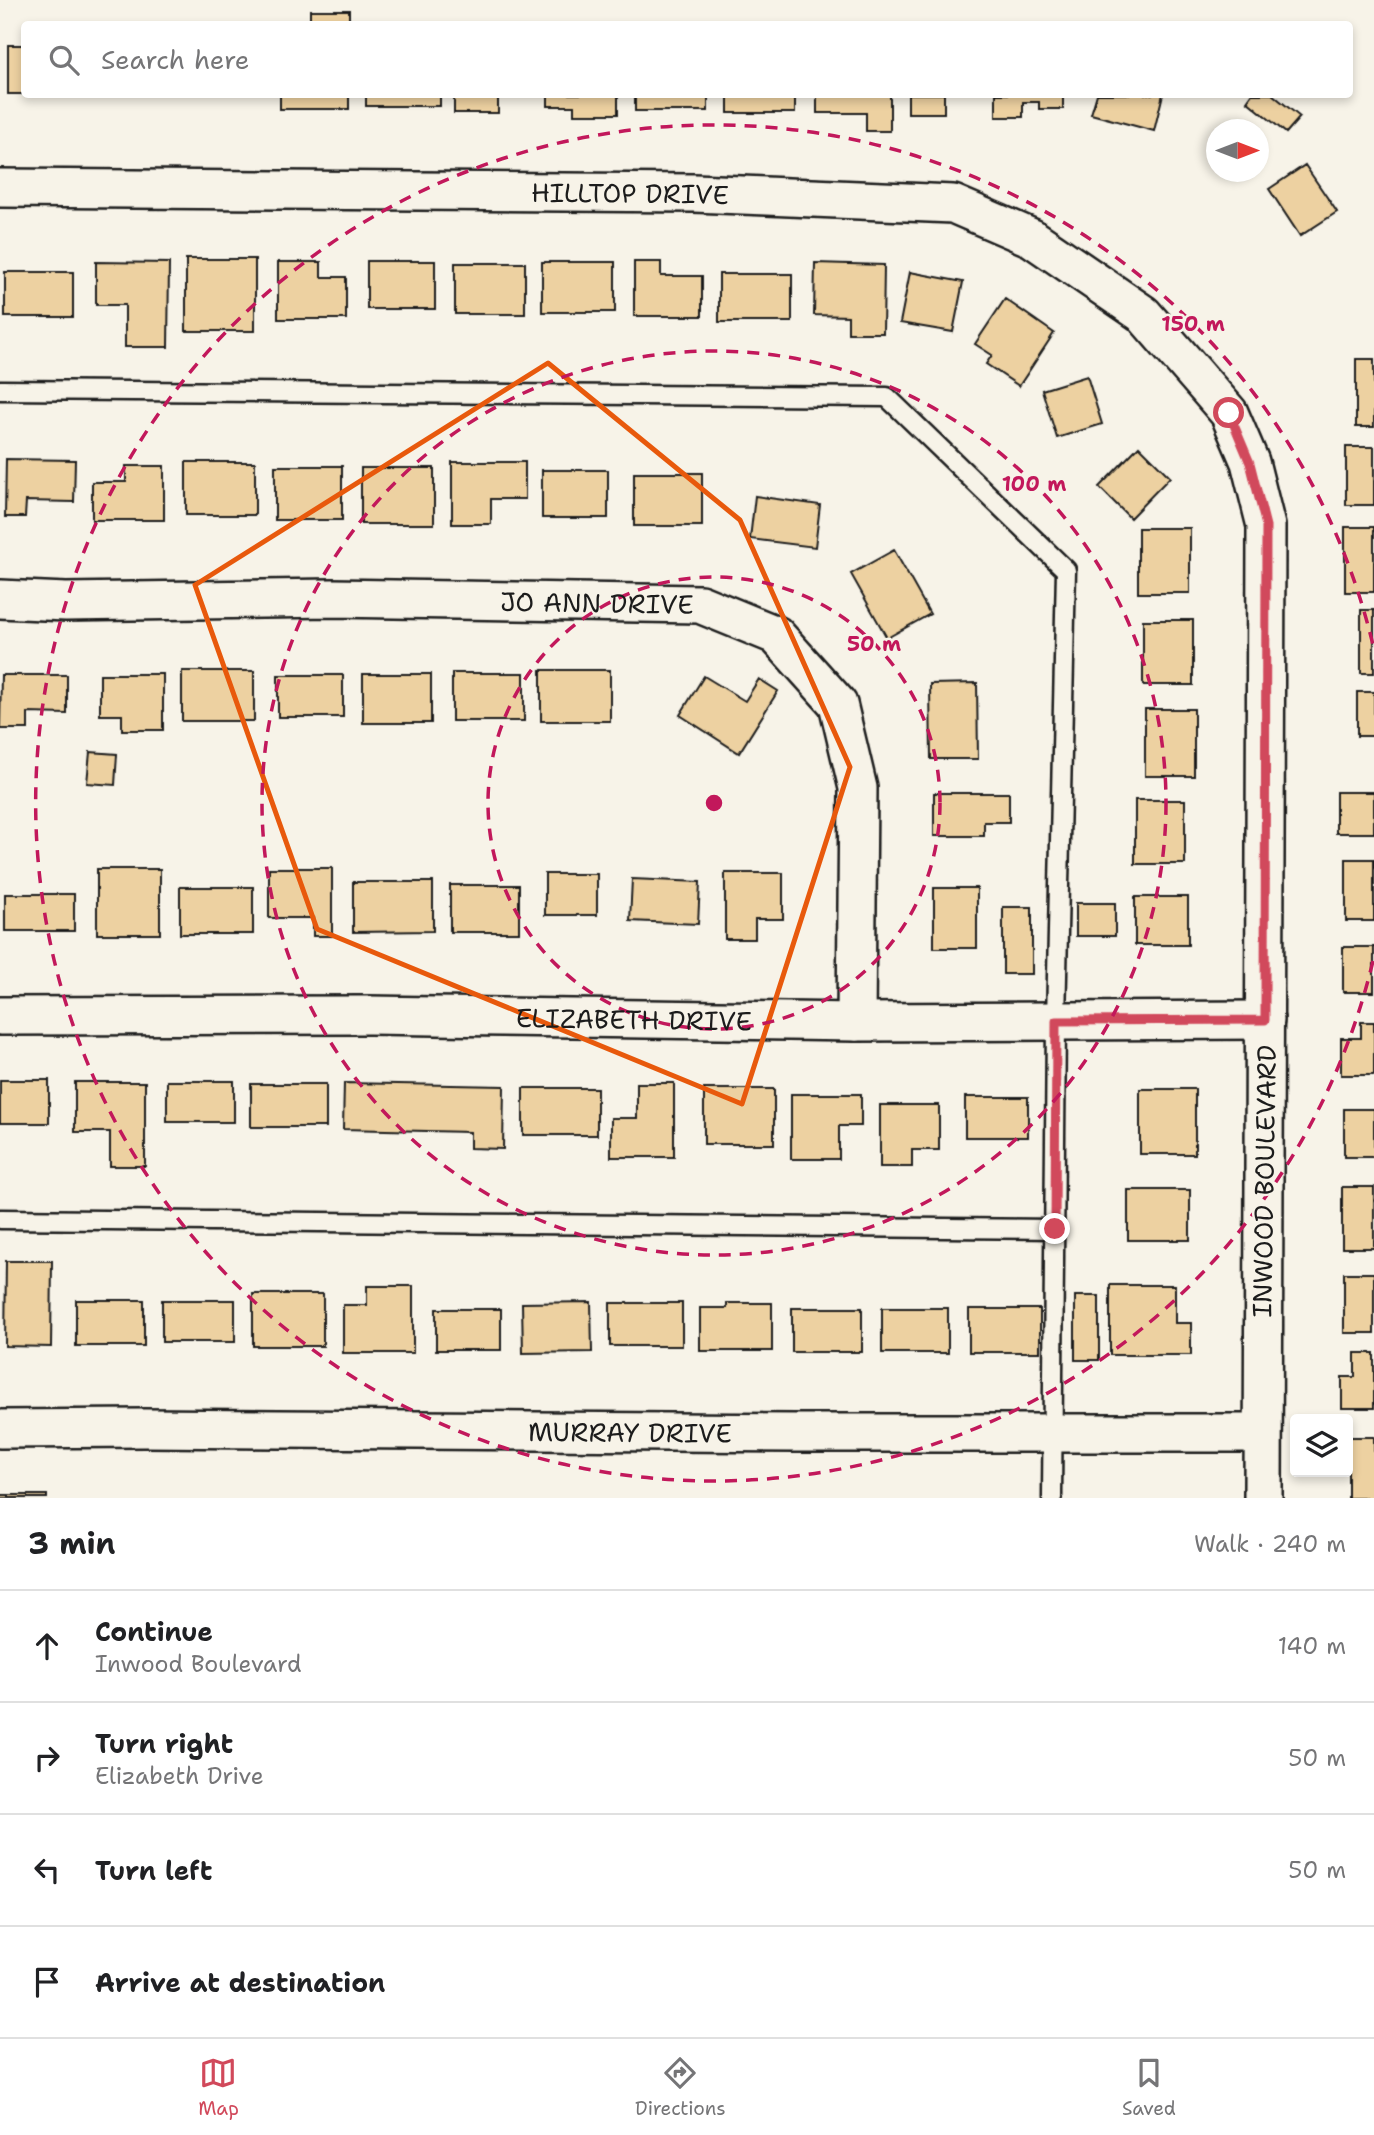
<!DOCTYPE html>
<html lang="en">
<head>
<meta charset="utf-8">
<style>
  :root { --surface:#fff; --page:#f2f2f2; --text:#202124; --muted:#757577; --line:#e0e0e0; --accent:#d1495b }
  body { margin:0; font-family:"Shantell Sans",sans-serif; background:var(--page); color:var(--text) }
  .controls { position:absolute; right:21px; bottom:21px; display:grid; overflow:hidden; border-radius:7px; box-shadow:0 4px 10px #0003 }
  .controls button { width:63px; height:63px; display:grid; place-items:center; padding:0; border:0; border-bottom:2px solid var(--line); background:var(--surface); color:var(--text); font:35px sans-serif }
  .compass { position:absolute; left:1206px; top:119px; width:63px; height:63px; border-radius:50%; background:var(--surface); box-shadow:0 4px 10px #0003; rotate:90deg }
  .stop { position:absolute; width:21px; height:21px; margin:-16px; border:5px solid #d1495b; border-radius:50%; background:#fff }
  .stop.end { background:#d1495b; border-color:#fff; box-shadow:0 2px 7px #0008 }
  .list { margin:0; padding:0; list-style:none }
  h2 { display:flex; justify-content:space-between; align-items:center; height:91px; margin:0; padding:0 28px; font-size:30px }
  h2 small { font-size:23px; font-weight:400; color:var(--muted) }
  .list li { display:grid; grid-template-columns:46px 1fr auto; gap:21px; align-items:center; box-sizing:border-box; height:112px; padding:0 28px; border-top:2px solid var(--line) }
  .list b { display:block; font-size:26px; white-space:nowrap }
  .list p { margin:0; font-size:23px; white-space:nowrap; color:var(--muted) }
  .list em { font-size:23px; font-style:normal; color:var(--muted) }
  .icon { flex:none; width:38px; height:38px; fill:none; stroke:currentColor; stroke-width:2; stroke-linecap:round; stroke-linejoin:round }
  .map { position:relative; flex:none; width:1374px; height:1498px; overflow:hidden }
  .search { position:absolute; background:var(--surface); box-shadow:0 4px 10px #0003; left:21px; right:21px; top:21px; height:77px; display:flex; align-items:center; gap:18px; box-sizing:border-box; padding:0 24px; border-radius:7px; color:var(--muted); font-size:26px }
  .sheet { height:539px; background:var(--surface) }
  nav { display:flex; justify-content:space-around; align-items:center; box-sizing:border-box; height:98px; border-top:2px solid var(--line); background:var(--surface); font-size:19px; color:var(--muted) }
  nav a { display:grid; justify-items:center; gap:4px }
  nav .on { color:var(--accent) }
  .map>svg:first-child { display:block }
  .building { fill:#edd1a1; stroke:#1c1c1c; stroke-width:2 }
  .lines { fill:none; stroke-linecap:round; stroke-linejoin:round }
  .service-casing { stroke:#1c1c1c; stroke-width:23 }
  .minor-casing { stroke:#1c1c1c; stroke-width:42 }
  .service { stroke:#f7f3e8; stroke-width:18 }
  .minor { stroke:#f7f3e8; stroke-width:37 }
  .route { stroke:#d1495b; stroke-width:9 }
  .marked { fill:none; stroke:#e8590c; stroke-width:5; stroke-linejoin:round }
  .ring { fill:none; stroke:#c2185b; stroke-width:3.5; stroke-dasharray:12 9 }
  .labels { text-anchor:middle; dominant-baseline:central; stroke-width:5; stroke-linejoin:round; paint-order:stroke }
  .street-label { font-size:26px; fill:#1c1c1c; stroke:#f7f3e8 }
  .centre { fill:#c2185b; stroke:#f7f3e8; stroke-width:3.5 }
  .ring-label { font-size:21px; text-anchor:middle; font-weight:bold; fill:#c2185b; stroke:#f7f3e8; stroke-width:5; stroke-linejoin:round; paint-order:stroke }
</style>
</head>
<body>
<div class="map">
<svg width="1374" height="1498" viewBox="0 0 1374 1498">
  <rect width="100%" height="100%" fill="#f7f3e8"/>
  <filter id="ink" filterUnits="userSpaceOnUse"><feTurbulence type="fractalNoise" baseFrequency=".0143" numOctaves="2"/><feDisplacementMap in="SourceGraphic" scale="14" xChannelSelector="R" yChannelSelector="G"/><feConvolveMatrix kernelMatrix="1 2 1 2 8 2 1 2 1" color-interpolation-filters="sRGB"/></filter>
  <g filter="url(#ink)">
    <path class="building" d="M310,10H349V24H310Z
      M8,45H24V94H8Z
      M280,94H349V109H280Z
      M366,94H440V106H366Z
      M454,94H498V113H454Z
      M548,94H618V114H574V106H548Z
      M635,94H708V111H635Z
      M728,94H795V113H728Z
      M817,94H890V131H866V113H817Z
      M908,94H944V113H908Z
      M996,94H1063V109H1039V102H1023V117H996Z
      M1097,94H1163L1154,131L1091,114Z
      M1252,94H1272L1300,117L1286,133L1247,101Z
      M1305,165L1337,212L1300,236L1269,189Z
      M186,259H255V331H186Z
      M367,261H435V309H367Z
      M96,262L169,263L168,347H125V305H96Z
      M278,262H321V277H346V319H278Z
      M542,262H615V312H542Z
      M634,262H661V276H702V316H634Z
      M455,263H525V314H455Z
      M815,263L884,265L883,333H848V316L814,315Z
      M5,272H73V317H5Z
      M910,272L963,282L953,332L900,323Z
      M719,274H792V322H719Z
      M1005,299L1054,333L1019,386L986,364L992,355L975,344Z
      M1356,359H1374V427H1356Z
      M1087,376L1102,424L1057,438L1042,390Z
      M1139,446L1170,477L1130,518L1099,487Z
      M1346,447H1374V505H1346Z
      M6,459L75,460L74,502L26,501L25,517H5Z
      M186,462H255V515H186Z
      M452,462H525V499H491V524H452Z
      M126,466H164V520H92V482H126Z
      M275,466H342V520H275Z
      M361,468H434V524H361Z
      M542,470H608V518H542Z
      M634,473H702V526H634Z
      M755,496L820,505L815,547L750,539Z
      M1345,527H1374V592H1345Z
      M1138,528H1190V593H1138Z
      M894,550L930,614L887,638L851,574Z
      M1361,610H1374V673H1361Z
      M1143,620H1193V685H1143Z
      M541,670H610V721H541Z
      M182,671H254V721H182Z
      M452,673H524V721H452Z
      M100,674H163V730H122V715H100Z
      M363,674H431V723H363Z
      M1,675H67V714L28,713V729H0Z
      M278,675H343V717H278Z
      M704,676L745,701L759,679L778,691L739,753L680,715Z
      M977,683L978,759H931L930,684Z
      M1357,692H1374V736H1357Z
      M1145,709H1194V776H1145Z
      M90,752L117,754L115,785L87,783Z
      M1336,792H1374V833H1336Z
      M934,793H1009V822H984V836H934Z
      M1135,800H1185V864H1135Z
      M1346,859H1374V921H1346Z
      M269,868H332V936H313V918H269Z
      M97,869H160V934H97Z
      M725,873H783V919H755V939H725Z
      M545,874H597V915H545Z
      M632,879L700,882L698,924L630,921Z
      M353,882H433V931L353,932Z
      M450,885H519V932H450Z
      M180,887H253V934H180Z
      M934,888H977V948H934Z
      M5,894H74V931H5Z
      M1135,897H1188V945H1135Z
      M1076,903H1115V936H1076Z
      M1003,907H1032V974H1003Z
      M1343,947H1374V992H1343Z
      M1361,1022H1374V1075H1341V1038H1361Z
      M0,1080H49V1123H0Z
      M167,1081H234V1122H167Z
      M75,1082H145V1166H110V1132H75Z
      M344,1083L504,1086L503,1149L470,1148V1132L343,1129Z
      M637,1083H674V1157H611V1118H637Z
      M251,1084H326V1127H251Z
      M523,1088H597V1135H523Z
      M704,1089H774V1144H704Z
      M1140,1089H1195V1154H1140Z
      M791,1094H861V1126H839V1159H791Z
      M965,1097H1028V1137H965Z
      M880,1105H939V1150H912V1167H880Z
      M1344,1109H1374V1157H1344Z
      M1342,1187H1374V1248H1342Z
      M1128,1190H1190V1240H1128Z
      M6,1261H52L51,1347L5,1346Z
      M1344,1273H1374V1333H1344Z
      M1110,1285H1175V1323H1191V1355H1110Z
      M367,1286H413V1353H343V1305H367Z
      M253,1294H323V1346H253Z
      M1075,1296H1099V1360H1075Z
      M76,1300H144V1346H76Z
      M162,1300H235V1342H162Z
      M591,1302L592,1352L523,1353L522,1303Z
      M610,1303H682V1346H610Z
      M727,1303H772V1351H700V1308H727Z
      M792,1308H862V1352H792Z
      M882,1308H948V1353H882Z
      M436,1309H501V1350H436Z
      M969,1309H1040V1352H969Z
      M1355,1353H1374V1408H1342V1377H1355Z
      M1348,1437H1374V1498H1348Z
      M0,1495H47V1498H0Z"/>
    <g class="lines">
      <defs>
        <path id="service" d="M0,390L887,397L1066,570L1056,1021L1052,1498
          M0,1219L1055,1229"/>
        <g id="minor">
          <path id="s1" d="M0,188L694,193L953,204L1032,238L1143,314L1229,413L1250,462L1266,526L1263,1498"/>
          <path id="s2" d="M0,599L66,602L332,598L700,604L776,635L838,704L858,788L856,1022"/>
          <path id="s3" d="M0,1016L369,1015L856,1022L1265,1020"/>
          <path id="s4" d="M0,1429L145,1428L796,1433H1261"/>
        </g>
      </defs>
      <use href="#service" class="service-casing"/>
      <use href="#minor" class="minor-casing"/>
      <use href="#service" class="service"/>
      <use href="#minor" class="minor"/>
    </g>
  </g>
  <g class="lines" filter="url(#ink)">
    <path class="route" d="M1055,1229L1056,1021L1265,1020L1266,526L1250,463L1229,413"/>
  </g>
  <path class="marked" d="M548,363L740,520L850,767L742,1104L317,929L195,585Z"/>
  <g class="ring">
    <circle cx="714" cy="803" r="226"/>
    <circle cx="714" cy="803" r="452"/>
    <path d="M1373 961A678 678 0 1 1 1373 645"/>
  </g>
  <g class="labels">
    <g class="street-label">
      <text stroke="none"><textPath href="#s1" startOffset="630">HILLTOP DRIVE</textPath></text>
      <text stroke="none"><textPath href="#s2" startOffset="597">JO ANN DRIVE</textPath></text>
      <text stroke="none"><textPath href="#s3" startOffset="634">ELIZABETH DRIVE</textPath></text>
      <text transform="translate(1264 1181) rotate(-89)">INWOOD BOULEVARD</text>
      <text stroke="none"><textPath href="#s4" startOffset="630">MURRAY DRIVE</textPath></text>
    </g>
  </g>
  <circle cx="714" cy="803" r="10" class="centre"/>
  <g class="ring-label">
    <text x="1193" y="331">150 m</text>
    <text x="1034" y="491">100 m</text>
    <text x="874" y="651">50 m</text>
  </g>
</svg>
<div class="controls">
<button><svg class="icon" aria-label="layers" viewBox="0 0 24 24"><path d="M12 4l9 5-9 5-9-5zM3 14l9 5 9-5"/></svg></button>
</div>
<svg class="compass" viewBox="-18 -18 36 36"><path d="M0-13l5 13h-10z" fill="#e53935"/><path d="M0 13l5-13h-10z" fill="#757577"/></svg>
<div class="stop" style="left:1229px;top:413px"></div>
<div class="stop end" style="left:1055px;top:1229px"></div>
<div class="search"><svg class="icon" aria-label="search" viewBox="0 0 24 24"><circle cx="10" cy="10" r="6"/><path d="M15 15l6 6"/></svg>Search here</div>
</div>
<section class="sheet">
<h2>3 min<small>Walk · 240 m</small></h2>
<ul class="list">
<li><svg class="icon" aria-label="ahead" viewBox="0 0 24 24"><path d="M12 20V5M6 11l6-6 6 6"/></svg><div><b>Continue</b><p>Inwood Boulevard</p></div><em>140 m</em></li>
<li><svg class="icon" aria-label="right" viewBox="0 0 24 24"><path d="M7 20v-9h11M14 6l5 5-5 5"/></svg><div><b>Turn right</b><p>Elizabeth Drive</p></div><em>50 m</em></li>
<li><svg class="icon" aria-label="left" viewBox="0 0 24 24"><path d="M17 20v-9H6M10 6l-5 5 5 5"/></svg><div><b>Turn left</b></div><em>50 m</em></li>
<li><svg class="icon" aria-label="arrive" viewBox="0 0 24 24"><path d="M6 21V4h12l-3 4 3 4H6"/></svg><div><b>Arrive at destination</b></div></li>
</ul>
</section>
<nav>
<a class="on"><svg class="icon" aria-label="map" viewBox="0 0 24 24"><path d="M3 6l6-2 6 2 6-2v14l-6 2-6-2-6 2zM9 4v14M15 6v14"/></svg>Map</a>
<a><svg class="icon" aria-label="directions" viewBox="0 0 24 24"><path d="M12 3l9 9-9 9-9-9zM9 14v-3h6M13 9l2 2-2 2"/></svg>Directions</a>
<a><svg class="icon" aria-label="saved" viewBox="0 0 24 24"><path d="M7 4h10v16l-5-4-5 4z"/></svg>Saved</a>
</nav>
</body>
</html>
